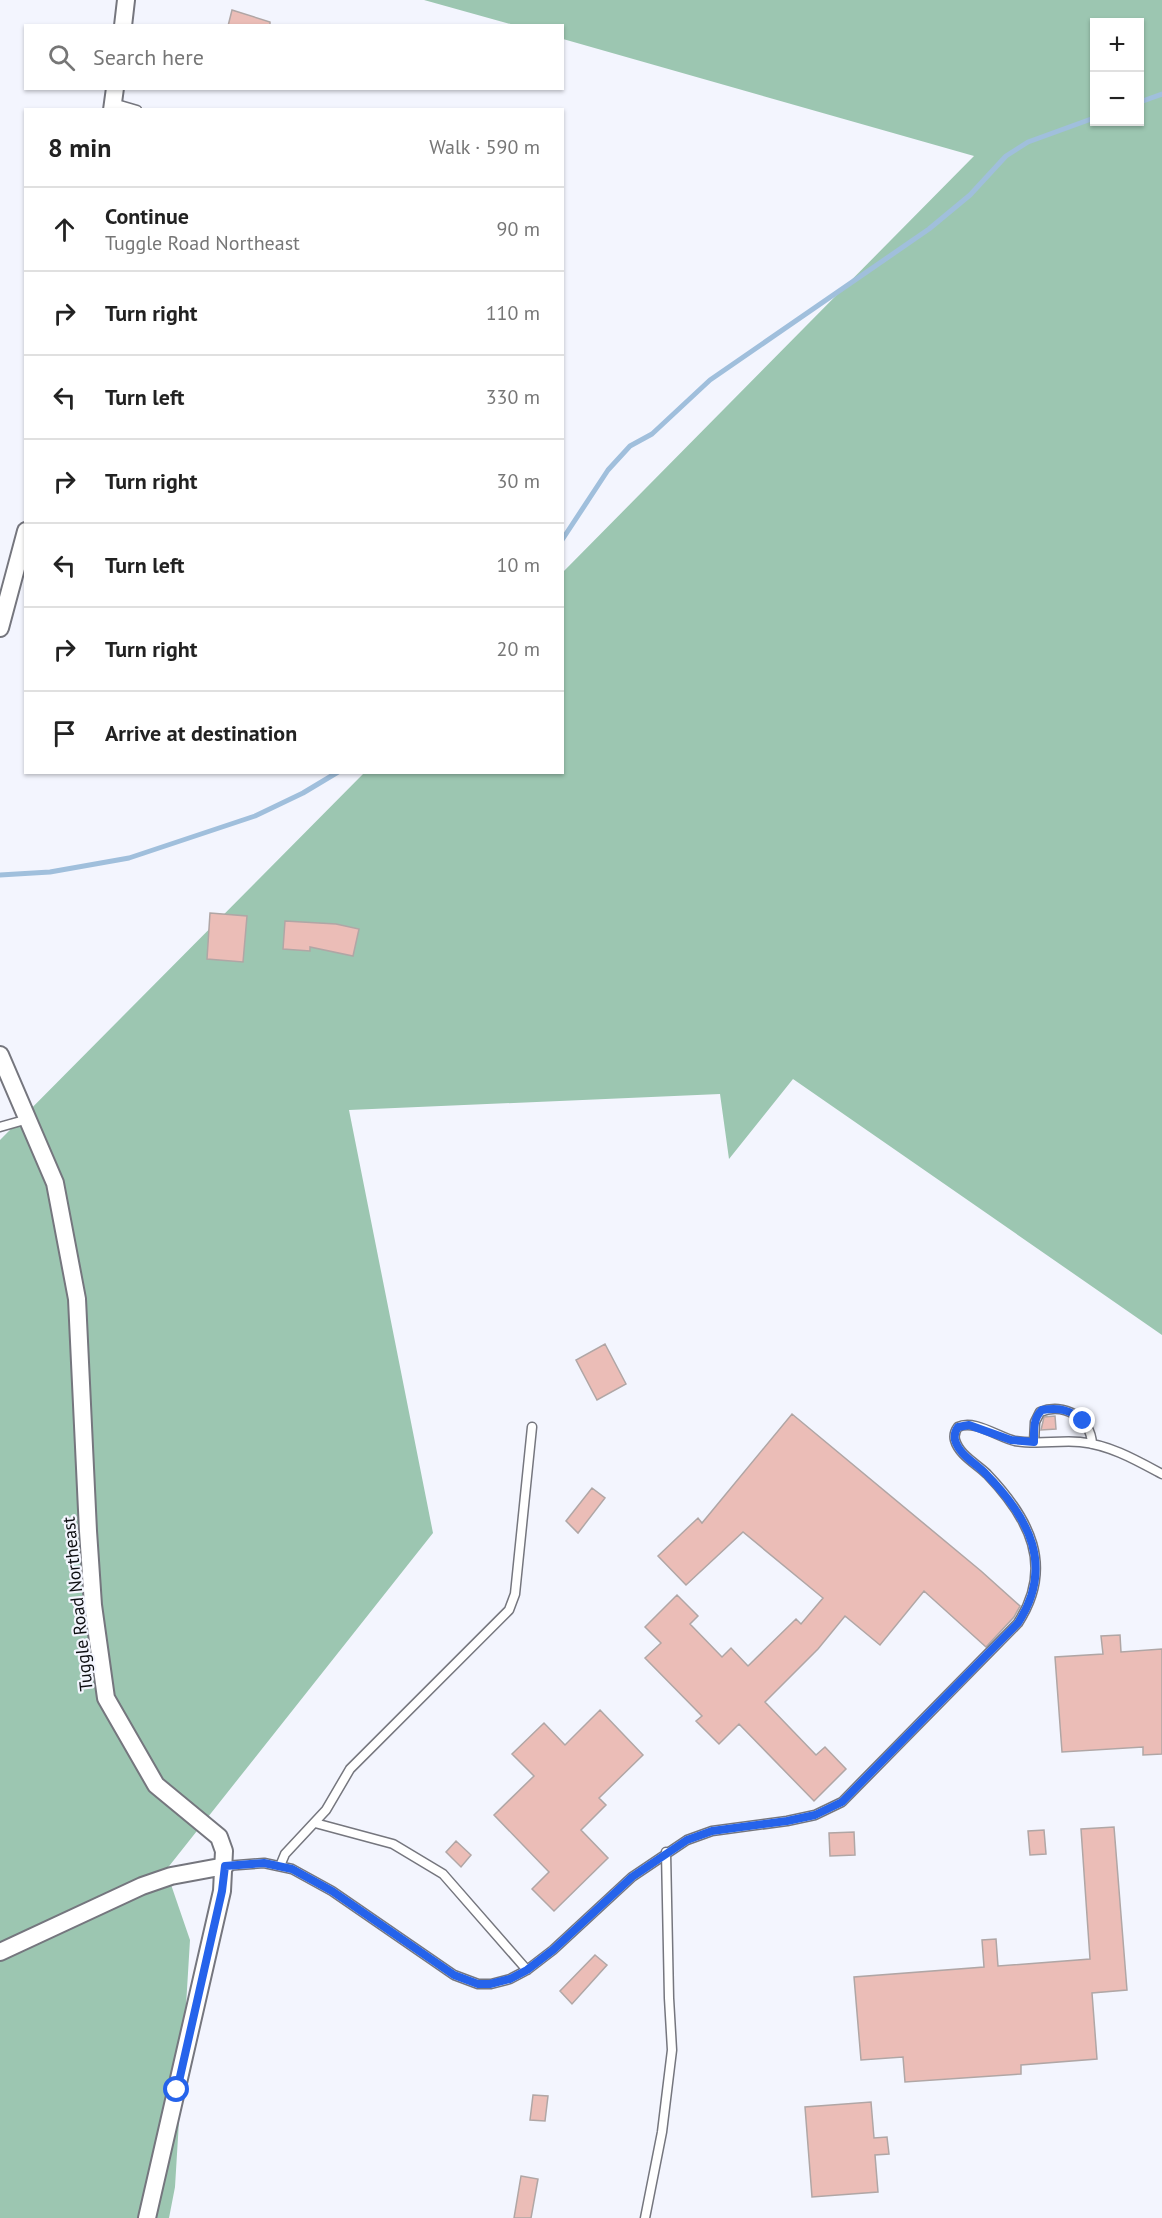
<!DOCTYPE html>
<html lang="en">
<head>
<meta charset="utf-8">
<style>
  :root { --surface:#fff; --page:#f6f6f6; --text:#222; --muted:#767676; --line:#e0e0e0 }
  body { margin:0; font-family:"PT Sans",sans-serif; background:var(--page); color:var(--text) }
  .controls { position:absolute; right:18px; top:18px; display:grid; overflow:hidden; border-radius:0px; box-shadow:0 2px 4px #0004 }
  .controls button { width:54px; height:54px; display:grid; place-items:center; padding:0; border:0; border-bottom:2px solid var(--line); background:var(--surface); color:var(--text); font:30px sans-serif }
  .stop { position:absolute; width:18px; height:18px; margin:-14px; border:4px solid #2563eb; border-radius:50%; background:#fff }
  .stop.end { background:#2563eb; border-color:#fff; box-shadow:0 2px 6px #0008 }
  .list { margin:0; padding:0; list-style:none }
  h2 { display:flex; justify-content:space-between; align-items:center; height:78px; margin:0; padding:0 24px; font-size:26px }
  h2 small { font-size:20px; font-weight:400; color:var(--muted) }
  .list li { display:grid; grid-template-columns:39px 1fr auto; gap:18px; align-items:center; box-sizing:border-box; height:84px; padding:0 24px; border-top:2px solid var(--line) }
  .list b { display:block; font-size:22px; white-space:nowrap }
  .list p { margin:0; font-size:20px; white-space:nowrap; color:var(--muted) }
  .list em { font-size:20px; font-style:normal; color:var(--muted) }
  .icon { flex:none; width:33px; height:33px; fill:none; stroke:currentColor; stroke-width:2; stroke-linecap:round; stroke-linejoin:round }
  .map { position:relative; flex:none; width:1162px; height:2218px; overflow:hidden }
  .search { position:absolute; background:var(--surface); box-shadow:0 2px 4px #0004; left:24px; top:24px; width:540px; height:66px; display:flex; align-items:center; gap:15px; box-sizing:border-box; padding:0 21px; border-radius:0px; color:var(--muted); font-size:22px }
  .panel { position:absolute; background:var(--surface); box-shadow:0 2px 4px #0004; left:24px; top:108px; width:540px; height:666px; border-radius:0px }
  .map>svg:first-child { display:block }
  .forest { fill:#9cc6b1; fill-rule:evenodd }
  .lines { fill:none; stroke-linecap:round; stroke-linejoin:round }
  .stream { stroke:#a0bfdc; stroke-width:5 }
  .building { fill:#ebbdb7; stroke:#b0a6a5; stroke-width:1.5 }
  .lane-casing { stroke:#75767e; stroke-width:11 }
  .street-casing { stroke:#75767e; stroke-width:20 }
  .lane { stroke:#fff; stroke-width:8 }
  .street { stroke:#fff; stroke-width:16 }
  .route { stroke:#2563eb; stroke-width:8 }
  .labels { text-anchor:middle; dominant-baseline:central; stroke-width:4.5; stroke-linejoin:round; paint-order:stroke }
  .street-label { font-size:18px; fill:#0d0e11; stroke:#f3f5fe }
</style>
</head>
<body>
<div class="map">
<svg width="1162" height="2218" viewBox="0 0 1162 2218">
  <rect width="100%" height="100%" fill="#f3f5fe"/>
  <path class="forest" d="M424,0H1162V1335L793,1079L729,1159L720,1094L349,1110L433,1533L166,1870L190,1940L175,2187L169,2218H0V1140L364,773L562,772L563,572L974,156L563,39L562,26L514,25ZM1094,22H1140V122H1094Z"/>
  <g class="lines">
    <path class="stream" d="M1140,102L1162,94
      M562,540L608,470L630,446L652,434L710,380L929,229L970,195L1006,156L1028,142L1094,118
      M0,875L50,872L129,858L255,816L303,793L338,772"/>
  </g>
  <path class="building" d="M232,10L270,22V26H228Z
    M210,913L247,916L243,962L207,959Z
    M285,921L336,924L359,929L353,956L310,947V951L283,949Z
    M605,1344L626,1384L597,1400L576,1360Z
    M792,1414L981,1571L1020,1606L1014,1617L986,1647L924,1591L880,1645L845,1616L818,1649L765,1702L816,1755L825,1747L846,1769L814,1801L739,1724L719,1744L696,1721L702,1716L645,1658L661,1643L645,1627L677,1595L698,1616L690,1624L722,1657L731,1648L748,1666L796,1619L801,1624L823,1598L743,1532L686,1585L658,1556L698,1518L702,1523Z
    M1055,1416L1056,1429L1041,1430L1044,1417Z
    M592,1488L605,1498L578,1533L566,1521Z
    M1120,1635L1121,1652L1162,1649V1754L1143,1755V1747L1062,1752L1055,1657L1103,1654L1101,1636Z
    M600,1710L643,1755L599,1798L606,1805L581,1830L608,1858L554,1911L532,1889L549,1872L494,1815L534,1776L512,1754L544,1723L565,1745Z
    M1114,1827L1127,1990L1092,1993L1097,2059L1021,2065V2074L905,2082L903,2057L861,2060L854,1977L984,1967L982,1940L996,1939L998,1966L1090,1959L1081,1829Z
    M1044,1830L1046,1854L1030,1855L1028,1831Z
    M854,1832L855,1855L830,1856L829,1833Z
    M456,1841L471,1855L461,1867L446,1852Z
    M595,1955L607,1965L572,2004L560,1991Z
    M533,2095L548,2096L545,2121L530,2120Z
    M871,2102L874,2138L887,2137L889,2154L875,2155L878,2192L812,2197L805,2107Z
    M521,2176L538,2179L531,2218H514Z"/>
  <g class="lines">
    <defs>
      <path id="lane" d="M113,103L137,110
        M0,1127L28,1119
        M1034,1442L1035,1422L1040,1412C1064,1402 1091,1418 1092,1444
        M315,1823L393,1844L443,1874L527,1970
        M225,1866L264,1863L292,1869L332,1891L454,1975L478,1984H491L510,1979L527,1970L553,1950L632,1877L687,1840L712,1831L787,1821L815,1815L842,1802L1018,1623C1055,1566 1029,1518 987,1474C977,1464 959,1455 955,1440C954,1436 955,1431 958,1427C974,1419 998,1437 1015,1441C1036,1445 1059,1440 1080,1442C1110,1445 1136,1460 1162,1474
        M280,1866L285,1854L326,1810L350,1769L509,1610L515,1594L532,1427
        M645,2218L662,2132L672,2050L669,1998L666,1852"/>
      <path id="street" d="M123,26L126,0
        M112,110L115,88
        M0,628L26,531
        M0,1055L55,1183L77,1299L88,1531L93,1605L106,1698L156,1785L219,1837L224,1851L222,1891L147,2218
        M0,1952L142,1886L171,1876L225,1866"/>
    </defs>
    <use href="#lane" class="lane-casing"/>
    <use href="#street" class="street-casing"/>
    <use href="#lane" class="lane"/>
    <use href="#street" class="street"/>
  </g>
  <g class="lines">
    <path class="route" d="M177,2090L222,1891L225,1866L264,1863L292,1869L332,1891L454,1975L478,1984H490L510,1979L527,1970L553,1950L632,1877L687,1840L712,1831L787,1821L815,1815L842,1802L1018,1623C1055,1566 1029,1518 986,1474C977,1464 959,1455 955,1440C954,1435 955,1431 958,1427L969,1425L1011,1440L1034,1442C1034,1431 1033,1418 1042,1410C1059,1407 1071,1410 1083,1421"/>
  </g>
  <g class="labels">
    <g class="street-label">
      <text transform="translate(77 1604) rotate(-96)">Tuggle Road Northeast</text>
    </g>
  </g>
</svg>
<div class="controls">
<button>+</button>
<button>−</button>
</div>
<div class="stop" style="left:177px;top:2090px"></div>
<div class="stop end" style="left:1083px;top:1421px"></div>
<div class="search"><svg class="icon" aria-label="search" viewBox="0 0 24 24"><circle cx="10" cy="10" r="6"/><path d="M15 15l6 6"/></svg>Search here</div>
<section class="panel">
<h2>8 min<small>Walk · 590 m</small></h2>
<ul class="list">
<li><svg class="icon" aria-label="ahead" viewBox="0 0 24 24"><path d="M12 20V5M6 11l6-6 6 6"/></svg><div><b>Continue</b><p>Tuggle Road Northeast</p></div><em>90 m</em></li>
<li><svg class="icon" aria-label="right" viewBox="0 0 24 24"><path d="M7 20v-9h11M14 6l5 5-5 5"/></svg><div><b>Turn right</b></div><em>110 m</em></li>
<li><svg class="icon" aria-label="left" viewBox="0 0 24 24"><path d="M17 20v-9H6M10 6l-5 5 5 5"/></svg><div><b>Turn left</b></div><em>330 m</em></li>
<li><svg class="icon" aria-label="right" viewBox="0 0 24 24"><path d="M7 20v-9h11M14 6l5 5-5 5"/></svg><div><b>Turn right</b></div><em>30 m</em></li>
<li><svg class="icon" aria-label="left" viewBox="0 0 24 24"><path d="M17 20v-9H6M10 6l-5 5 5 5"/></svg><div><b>Turn left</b></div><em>10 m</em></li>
<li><svg class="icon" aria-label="right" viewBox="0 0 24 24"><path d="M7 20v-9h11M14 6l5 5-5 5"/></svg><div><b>Turn right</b></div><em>20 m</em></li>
<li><svg class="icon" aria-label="arrive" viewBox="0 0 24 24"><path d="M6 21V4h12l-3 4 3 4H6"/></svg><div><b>Arrive at destination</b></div></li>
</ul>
</section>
</div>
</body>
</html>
